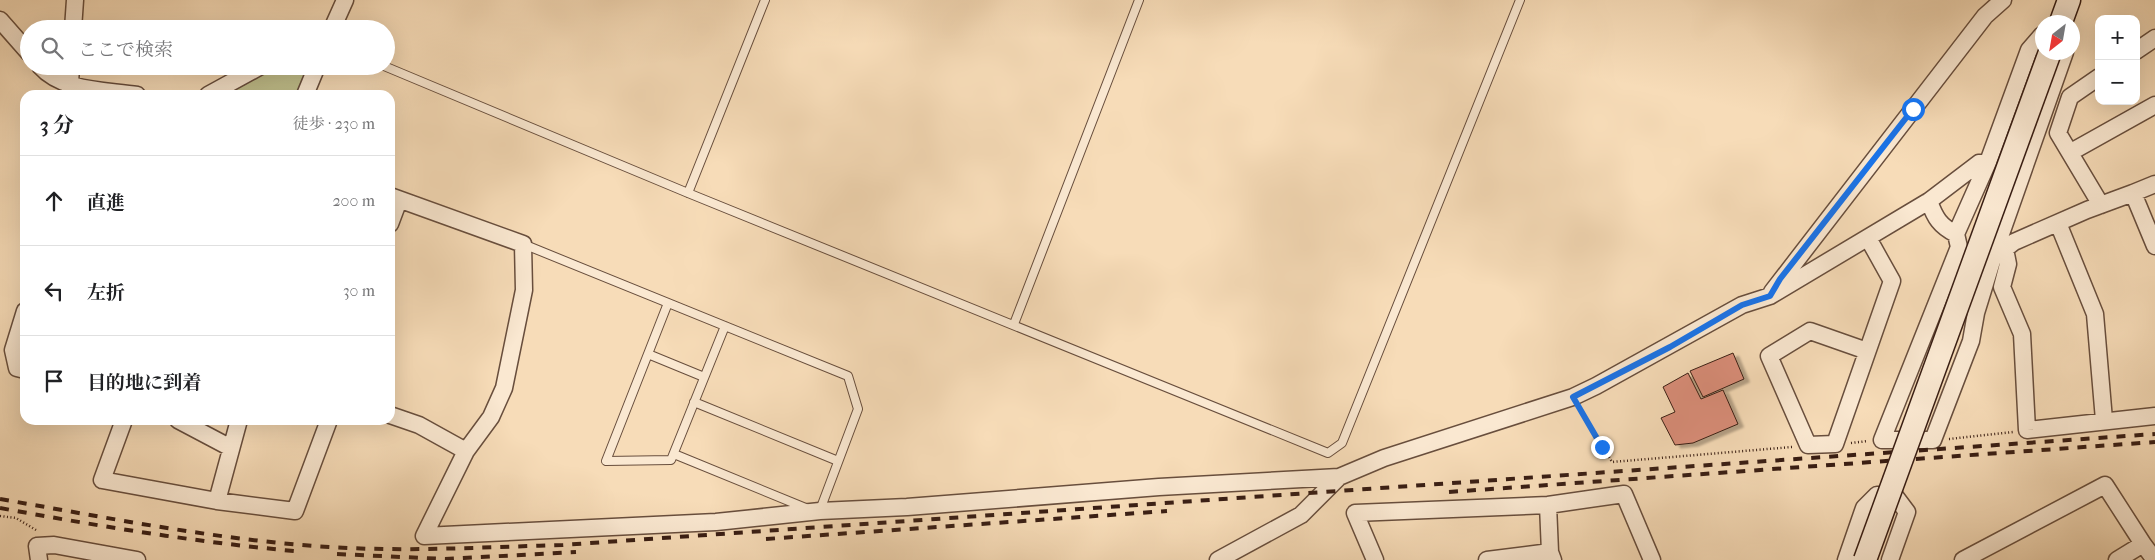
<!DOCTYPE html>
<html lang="ja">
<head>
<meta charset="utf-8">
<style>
  :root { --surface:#fff; --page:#f2f2f2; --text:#202124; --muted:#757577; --line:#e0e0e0 }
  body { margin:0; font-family:"IM FELL French Canon","Noto Serif JP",serif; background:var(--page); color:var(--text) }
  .controls { position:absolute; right:15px; top:15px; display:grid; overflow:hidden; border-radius:10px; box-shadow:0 5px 20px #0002 }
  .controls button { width:45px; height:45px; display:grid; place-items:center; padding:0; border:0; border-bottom:1px solid var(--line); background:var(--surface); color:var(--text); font:25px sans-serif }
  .compass { position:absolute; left:2035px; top:15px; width:45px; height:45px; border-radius:50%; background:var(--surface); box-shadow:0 5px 20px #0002; rotate:211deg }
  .stop { position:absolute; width:15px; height:15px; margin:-11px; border:4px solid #1a73e8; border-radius:50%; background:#fff }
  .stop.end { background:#1a73e8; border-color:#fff; box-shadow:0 1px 5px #0008 }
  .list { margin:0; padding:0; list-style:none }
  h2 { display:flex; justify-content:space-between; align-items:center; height:65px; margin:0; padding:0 20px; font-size:21px }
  h2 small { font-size:16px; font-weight:400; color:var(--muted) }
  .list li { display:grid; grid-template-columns:32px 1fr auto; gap:15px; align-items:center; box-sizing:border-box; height:90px; padding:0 20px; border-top:1px solid var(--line) }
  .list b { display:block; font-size:19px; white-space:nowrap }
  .list em { font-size:16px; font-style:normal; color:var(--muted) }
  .icon { flex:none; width:28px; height:28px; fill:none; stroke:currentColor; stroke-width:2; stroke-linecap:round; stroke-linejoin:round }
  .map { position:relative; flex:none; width:2155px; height:560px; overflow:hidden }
  .search { position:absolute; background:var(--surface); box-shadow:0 5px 20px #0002; left:20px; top:20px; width:375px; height:55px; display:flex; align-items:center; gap:12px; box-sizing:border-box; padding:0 18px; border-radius:28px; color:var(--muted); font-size:19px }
  .panel { position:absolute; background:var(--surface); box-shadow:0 5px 20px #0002; left:20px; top:90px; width:375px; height:335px; border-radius:15px }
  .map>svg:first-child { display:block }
  .green { fill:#c0bf8c; stroke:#7c6e50 }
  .building { fill:#db8e7a; stroke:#391e14; filter:url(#shadow) }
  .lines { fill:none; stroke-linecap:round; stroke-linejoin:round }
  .lane-casing { stroke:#684e3d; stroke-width:10 }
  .street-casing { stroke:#684e3d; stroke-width:19 }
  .secondary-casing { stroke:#391e14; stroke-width:25 }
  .path { stroke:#391e14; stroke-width:2.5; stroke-dasharray:1 2.5; stroke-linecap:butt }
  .lane { stroke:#fae8d1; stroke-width:8 }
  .street { stroke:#fae8d1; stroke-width:16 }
  .secondary { stroke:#fae8d1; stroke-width:22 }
  .rail { stroke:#391e14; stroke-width:4; stroke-dasharray:9 9; stroke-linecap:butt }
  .secondary-bridge-casing { stroke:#391e14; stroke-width:25; stroke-linecap:butt }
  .secondary-bridge { stroke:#fae8d1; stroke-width:22 }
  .route { stroke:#1a73e8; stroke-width:6 }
</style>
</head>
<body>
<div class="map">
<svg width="2155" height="560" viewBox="0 0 2155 560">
  <defs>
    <filter id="shadow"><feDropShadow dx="5.5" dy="3" stdDeviation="1" flood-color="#0004"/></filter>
  </defs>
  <rect width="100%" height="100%" fill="#f7dcb8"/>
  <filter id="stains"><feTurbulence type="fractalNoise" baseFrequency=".004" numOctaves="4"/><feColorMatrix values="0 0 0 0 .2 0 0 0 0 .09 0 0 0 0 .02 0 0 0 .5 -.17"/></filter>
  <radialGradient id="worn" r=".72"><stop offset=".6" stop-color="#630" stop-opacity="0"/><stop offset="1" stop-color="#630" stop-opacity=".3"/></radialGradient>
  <path class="green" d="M278,66H313L301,95H226Z"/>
  <path class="building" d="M1733,353L1744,379L1703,397L1690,371Z
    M1688,373L1701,399L1723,390L1738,424L1693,443L1675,445L1661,418L1675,412L1663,387Z"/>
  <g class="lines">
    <defs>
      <path id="lane" d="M384,66L688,193L1328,453L1342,443L1520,0
        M688,193L765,0
        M523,244L848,376L858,409L820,510
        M668,303L606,461L671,460L725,326
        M1014,324L1139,0
        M648,354L704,377
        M694,402L838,461
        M674,454L808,509"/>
      <path id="street" d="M0,20L29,53
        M73,29L75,0
        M332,29L345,0
        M2042,35L2029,50L1988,162L1956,234L1959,247L1882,440H1933L1971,341L1976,313L1996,248L2065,52
        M2136,51L2155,38
        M40,66C63,92 106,90 137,95
        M2099,77L2070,97L2058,133L2101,205
        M70,84L71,66
        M208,95L261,66
        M305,95L317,66
        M2071,152L2155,105
        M2155,184L2133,193L2155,246
        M2133,193L2087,210L2014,242L2005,249L2008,264L2002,287L2022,334L2027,430L2155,416
        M390,196L523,244L524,290L504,388L491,417L466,451L424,536L716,522L820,511L907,507L1159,487L1339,477L1384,458L1573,397L1596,386L1742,305L1770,296L1929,201L1979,163L1988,162
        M1929,201C1935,218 1940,226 1956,234
        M2058,223L2095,314L2104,420
        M390,224L399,200
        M1772,292L1985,16L2003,0
        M25,311L13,350L17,368L25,370
        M1867,351L1810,331L1769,356L1808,445L1835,444L1892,281L1868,238
        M390,415L419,425L466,451
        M124,420L102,480L217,501L295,511L329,420
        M178,420L231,448
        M217,501L239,420
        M1548,505L1550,552L1553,560
        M39,560L37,546L54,545L137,560
        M1218,560L1301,515L1339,477
        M1375,560L1355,513L1548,505L1624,494L1652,560
        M1487,560L1550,552
        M1846,560L1864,508L1877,495L1895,496L1907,512L1890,560
        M1963,560L2105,485L2143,544
        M2117,560L2143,544L2155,560"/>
      <path id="secondary" d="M2061,22L2069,0"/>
    </defs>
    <use href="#lane" class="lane-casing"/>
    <use href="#street" class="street-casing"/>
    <use href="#secondary" class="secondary-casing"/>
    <path class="path" d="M1580,409L1612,462L1792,447
      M1949,439L2013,432
      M1851,443L1868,441
      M0,516L16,518L36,530"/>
    <use href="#lane" class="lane"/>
    <use href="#street" class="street"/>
    <use href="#secondary" class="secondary"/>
    <path class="rail" d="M1449,492L2155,442
      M0,499C109,518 218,540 329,547C407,552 485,547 563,545L2155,434
      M0,508C98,526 195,542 294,551
      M766,539L1167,511
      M337,554L445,559L576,552"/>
    <defs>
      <path id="secondary-bridge" d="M1865,560L2050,52"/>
    </defs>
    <use href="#secondary-bridge" class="secondary-bridge-casing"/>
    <use href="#secondary-bridge" class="secondary-bridge"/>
  </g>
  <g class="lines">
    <path class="route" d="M1602,447L1573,397L1670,347L1742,305L1770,296L1780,279L1913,109"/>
  </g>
  <rect width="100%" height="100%" filter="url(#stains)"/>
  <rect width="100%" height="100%" fill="url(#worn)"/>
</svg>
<div class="controls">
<button>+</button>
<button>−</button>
</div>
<svg class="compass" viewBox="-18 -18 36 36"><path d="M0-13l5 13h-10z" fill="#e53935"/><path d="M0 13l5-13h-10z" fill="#757577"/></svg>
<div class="stop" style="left:1913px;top:109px"></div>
<div class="stop end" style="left:1602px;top:447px"></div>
<div class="search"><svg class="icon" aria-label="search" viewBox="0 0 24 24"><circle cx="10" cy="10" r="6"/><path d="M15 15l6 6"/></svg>ここで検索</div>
<section class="panel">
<h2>3 分<small>徒歩 · 230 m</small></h2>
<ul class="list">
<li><svg class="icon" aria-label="ahead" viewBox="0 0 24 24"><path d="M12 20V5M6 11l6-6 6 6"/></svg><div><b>直進</b></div><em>200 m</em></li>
<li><svg class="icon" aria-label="left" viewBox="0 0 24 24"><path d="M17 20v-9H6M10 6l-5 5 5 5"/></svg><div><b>左折</b></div><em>30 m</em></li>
<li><svg class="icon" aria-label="arrive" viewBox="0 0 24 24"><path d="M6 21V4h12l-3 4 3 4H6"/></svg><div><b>目的地に到着</b></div></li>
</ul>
</section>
</div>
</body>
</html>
